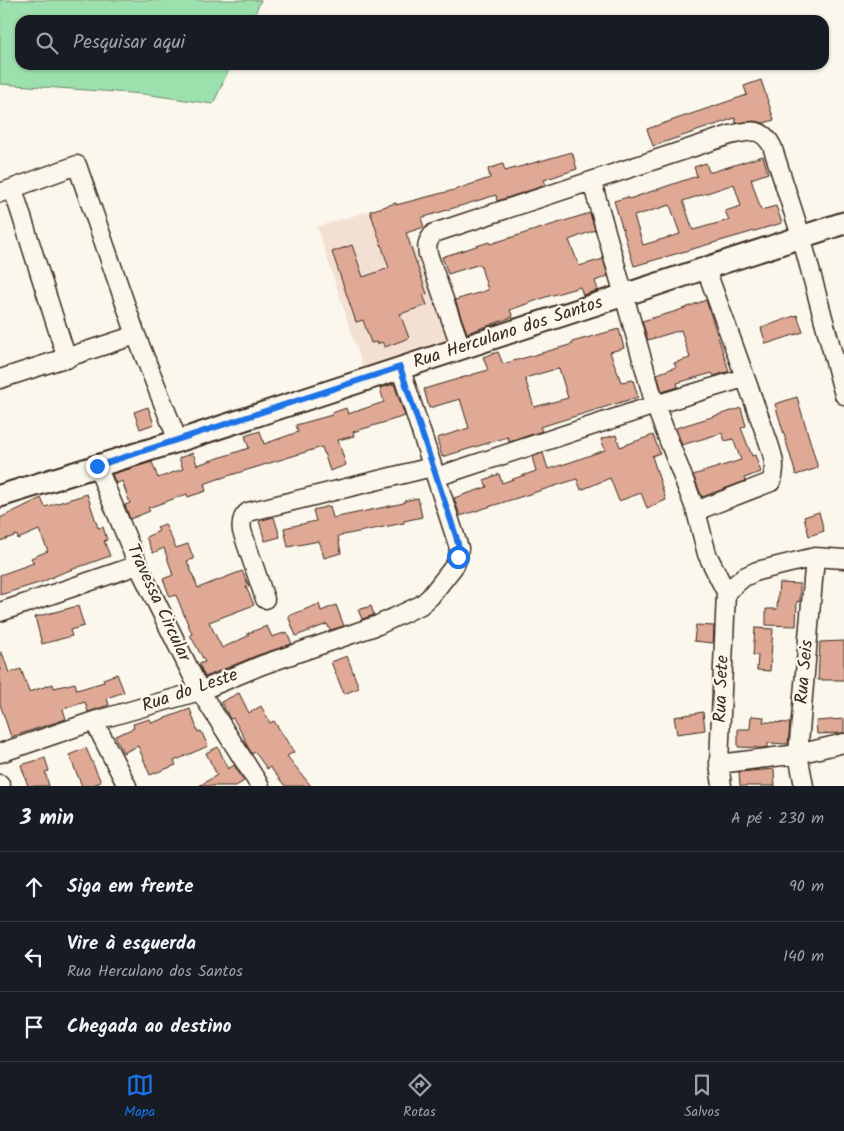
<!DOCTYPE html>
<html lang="pt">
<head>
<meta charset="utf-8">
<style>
  :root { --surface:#171b24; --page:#20242c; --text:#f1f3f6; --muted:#9ea1a6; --line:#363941; --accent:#1a73e8 }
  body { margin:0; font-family:Kalam,sans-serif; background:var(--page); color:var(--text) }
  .stop { position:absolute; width:15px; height:15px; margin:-11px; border:4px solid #1a73e8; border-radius:50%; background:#fff }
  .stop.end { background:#1a73e8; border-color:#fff; box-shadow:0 1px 5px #0008 }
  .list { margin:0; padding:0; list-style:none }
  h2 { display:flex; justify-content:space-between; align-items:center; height:65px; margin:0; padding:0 20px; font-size:21px }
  h2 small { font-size:16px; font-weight:400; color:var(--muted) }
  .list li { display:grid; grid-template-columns:32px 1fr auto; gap:15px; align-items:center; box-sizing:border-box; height:70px; padding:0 20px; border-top:1px solid var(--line) }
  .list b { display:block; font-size:19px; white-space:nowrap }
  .list p { margin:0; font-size:16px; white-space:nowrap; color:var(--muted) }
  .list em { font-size:16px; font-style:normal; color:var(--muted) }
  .icon { flex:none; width:28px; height:28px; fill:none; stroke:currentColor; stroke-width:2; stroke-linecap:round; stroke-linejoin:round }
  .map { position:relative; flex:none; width:844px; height:786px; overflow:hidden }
  .search { position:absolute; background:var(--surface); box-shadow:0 1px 4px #0004; left:15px; right:15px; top:15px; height:55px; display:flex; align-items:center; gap:12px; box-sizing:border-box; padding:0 18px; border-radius:15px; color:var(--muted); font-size:19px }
  .sheet { height:275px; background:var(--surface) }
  nav { display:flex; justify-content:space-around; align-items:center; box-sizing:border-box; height:70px; border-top:1px solid var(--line); background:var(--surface); font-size:14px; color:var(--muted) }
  nav a { display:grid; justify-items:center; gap:2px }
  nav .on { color:var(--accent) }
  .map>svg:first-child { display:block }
  .built { fill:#f3e0d2 }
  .green { fill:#9ce1ad; stroke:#6c8666 }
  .building { fill:#dfa996; stroke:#3b2a1e; fill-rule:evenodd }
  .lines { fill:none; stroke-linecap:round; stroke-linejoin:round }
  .minor-casing { stroke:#3b2a1e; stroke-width:21 }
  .tertiary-casing { stroke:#3b2a1e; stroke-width:25 }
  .minor { stroke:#fbf7ec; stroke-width:18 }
  .tertiary { stroke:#fbf7ec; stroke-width:21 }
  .route { stroke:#1a73e8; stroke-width:6 }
  .labels { text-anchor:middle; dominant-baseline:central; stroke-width:4.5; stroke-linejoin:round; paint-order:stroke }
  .street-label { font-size:18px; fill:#3b2a1e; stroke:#fbf7ec }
</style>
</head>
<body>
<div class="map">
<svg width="844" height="786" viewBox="0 0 844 786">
  <rect width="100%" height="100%" fill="#fbf7ec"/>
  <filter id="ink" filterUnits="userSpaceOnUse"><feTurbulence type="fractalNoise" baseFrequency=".02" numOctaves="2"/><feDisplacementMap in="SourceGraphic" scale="10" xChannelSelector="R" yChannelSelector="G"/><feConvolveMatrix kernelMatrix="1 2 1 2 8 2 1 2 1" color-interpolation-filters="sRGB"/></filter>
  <g filter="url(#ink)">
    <path class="built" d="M397,202L449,345L364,371L317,227Z"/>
    <path class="green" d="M0,0H261L252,20H20V65H231L213,104L144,94L0,84Z"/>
    <path class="building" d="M761,80L774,120L764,123L754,121L736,123L735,118L653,146L647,129L747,95L744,86Z
      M572,152L577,169L544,180L546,185L497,201L496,195L421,218L424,227L406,233L427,294L423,295L427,305L400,314L409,338L385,347L382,342L377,344V342L371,343L363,320L356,322L332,252L352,245L363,277L389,268L370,211L396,203V205L454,190L490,178L488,169L503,164L505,171Z
      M763,156L768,173L751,179L761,210L776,206L782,223L634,266L614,201L628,197L629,199L697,176L694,167L706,163L709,172H712ZM734,184L741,206L725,211L729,220L693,230L683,201ZM670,205L680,234L643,245L634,216Z
      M590,213L595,230L569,240L579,266L603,259L608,276L595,281L598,290L583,295L580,287L546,297L510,310L513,317L467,333L455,300L488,290L480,264L448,274L442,257L489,242L490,244Z
      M706,300L729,371L714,376L712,373L677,383L678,387L662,392L657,374L676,367L674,363L690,358L681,330L648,340L642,321L677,311Z
      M797,315L803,332L766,344L761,328Z
      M619,329L624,348L610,352L621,382L633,380L638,397L540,427L542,431L509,442L508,437L442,457L437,438L469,428L460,399L429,408L424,389L488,370L483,357L498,352L503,364L573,344L572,342ZM559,368L568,398L534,407L525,378Z
      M394,384L405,416L353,432L354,436L338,440L346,465L330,471L322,447L218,479L204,484L206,491L188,497L187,494L148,508L150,511L130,519L125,505L130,503L122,481L116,484L112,474L152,462L158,478L183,469L179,458L193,453L197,465L249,448L245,436L260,431L264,444L298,432L296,425L332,415V413L346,408L348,414L384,402L380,388Z
      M797,397L818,468L796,475L775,404Z
      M148,407L154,424L140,429L134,412Z
      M741,408L746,426L741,428L752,456L755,455L761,472L744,478L745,481L702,497L693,475L741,460L733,439L725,441L722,433L682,445L676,428Z
      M616,435L620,447L653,435L660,453L652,456L666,500L647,508L641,493L619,501L610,478L581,490L577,479L460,516L454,498L487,487L484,480L499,474L502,483L536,471L532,457L543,453L548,469L568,463L605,450L601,439Z
      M87,494L98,528L103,527L107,540L104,541L110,556L62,573L42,582L0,595V575L34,563L31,558L48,551L39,530L18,539L17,535L0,541V518L41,498L45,507Z
      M418,498L422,517L404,521V523L338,536L341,553L324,558L319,541L288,547L284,528L316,521L313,510L330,506L333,518L404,503V501Z
      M819,512L824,531L809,536L804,517Z
      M274,517L280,537L265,541L259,521Z
      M165,524L176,548L188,544L194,559L187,561L198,588L242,571L249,586L246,587L254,605L209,622L222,648L248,636V633L267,626L272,637L287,632L292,644L258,655L205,677L199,664L205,662L190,635L192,634L176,595L170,597L163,579L173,575L164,548L153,553L146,537L159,531L157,527Z
      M779,583L800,584V602L797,601L796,626L766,625V609H777Z
      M319,604L321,611L336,605L344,626L330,630L327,624L296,636L288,616Z
      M78,606L84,626L70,630L72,636L42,644L35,617Z
      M371,606L374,615L362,619L358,610Z
      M696,625L714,626L713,643L694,641Z
      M755,628L773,629L770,671L757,670L758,655H753Z
      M844,641V680H818L820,642Z
      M2,652L9,673L21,669L29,692L53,684L54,688L75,683L77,690L104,682L103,679L117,674L124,692L107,698L109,705L88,712L85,702L63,709L66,719L11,737L0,704V653Z
      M347,656L359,688L344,694L331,662Z
      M239,693L249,713L261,706L270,723L274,721L294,752L287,756L311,786H285L270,767L267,769L255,752L252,754L244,740L245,739L233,718L230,719L221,702Z
      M190,709L198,732L201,731L208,746L174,761L176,765L150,775L138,746L123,753L115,736L134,728L133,724L150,719L152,723Z
      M703,712L705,730L677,734L674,717Z
      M751,716L764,717L763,722L790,723L788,744L768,743V747L762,748L738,747V729H750Z
      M844,719V733L817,734L816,721Z
      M218,747L228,769L234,765L244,781L236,786H199L217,775L206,753Z
      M86,748L101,782L90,786H82L69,755Z
      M45,758L49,771L45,772L49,786H28L21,765Z
      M774,769L775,786H740L739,772Z"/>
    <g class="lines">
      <defs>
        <path id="minor" d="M592,182L655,405L696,511
          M13,189L67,359
          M0,193L77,165L136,335L178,441
          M706,269L768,441C773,455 777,467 771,482L696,511L707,554L726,592L719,764L722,786
          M461,348L428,254C426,245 428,240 434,233L730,135C750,131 761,126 772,146L801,236L844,395
          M0,379L136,335
          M97,466L138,565L200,691L260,786
          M436,477L655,405L744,378
          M726,592L744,577L757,571L815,557L844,559
          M265,599L242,531C241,524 241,517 248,512L432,467
          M0,612L138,565
          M94,721L127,786
          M0,753L94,721L200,691L262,665L378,625L421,605L430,597L455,565L458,557L459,548L400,367
          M719,764L798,754L844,743
          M0,784L1,786
          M804,786L798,754L815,557"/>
        <path id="tertiary" d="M0,496L178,441L844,223"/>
      </defs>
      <use href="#minor" class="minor-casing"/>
      <use href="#tertiary" class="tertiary-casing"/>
      <use href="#minor" class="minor"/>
      <use href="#tertiary" class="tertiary"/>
    </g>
  </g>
  <g class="lines" filter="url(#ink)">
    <path class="route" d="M97,466L400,367L456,536L459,548L458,557"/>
  </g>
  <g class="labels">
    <g class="street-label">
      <text transform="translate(508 333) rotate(-18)">Rua Herculano dos Santos</text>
      <text transform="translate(158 603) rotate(65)">Travessa Circular</text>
      <text transform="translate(805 672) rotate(-85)">Rua Seis</text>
      <text transform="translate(722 689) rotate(-88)">Rua Sete</text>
      <text transform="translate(190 691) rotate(-19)">Rua do Leste</text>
    </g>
  </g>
</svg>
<div class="stop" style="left:458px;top:557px"></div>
<div class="stop end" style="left:97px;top:466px"></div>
<div class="search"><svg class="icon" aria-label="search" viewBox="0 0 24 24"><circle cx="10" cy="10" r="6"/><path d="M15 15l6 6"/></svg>Pesquisar aqui</div>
</div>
<section class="sheet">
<h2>3 min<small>A pé · 230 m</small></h2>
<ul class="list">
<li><svg class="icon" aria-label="ahead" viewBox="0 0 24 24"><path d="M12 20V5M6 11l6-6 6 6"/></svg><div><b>Siga em frente</b></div><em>90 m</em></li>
<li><svg class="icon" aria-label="left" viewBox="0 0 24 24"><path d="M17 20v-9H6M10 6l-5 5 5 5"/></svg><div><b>Vire à esquerda</b><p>Rua Herculano dos Santos</p></div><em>140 m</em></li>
<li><svg class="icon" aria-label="arrive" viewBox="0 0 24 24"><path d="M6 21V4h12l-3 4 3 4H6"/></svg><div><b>Chegada ao destino</b></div></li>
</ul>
</section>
<nav>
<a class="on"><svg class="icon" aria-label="map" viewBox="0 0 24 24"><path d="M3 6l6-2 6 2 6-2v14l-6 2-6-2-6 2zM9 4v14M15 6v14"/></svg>Mapa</a>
<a><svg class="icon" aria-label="directions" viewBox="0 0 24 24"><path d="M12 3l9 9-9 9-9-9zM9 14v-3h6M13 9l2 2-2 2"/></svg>Rotas</a>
<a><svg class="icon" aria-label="saved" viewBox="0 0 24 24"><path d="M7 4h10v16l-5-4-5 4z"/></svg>Salvos</a>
</nav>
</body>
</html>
